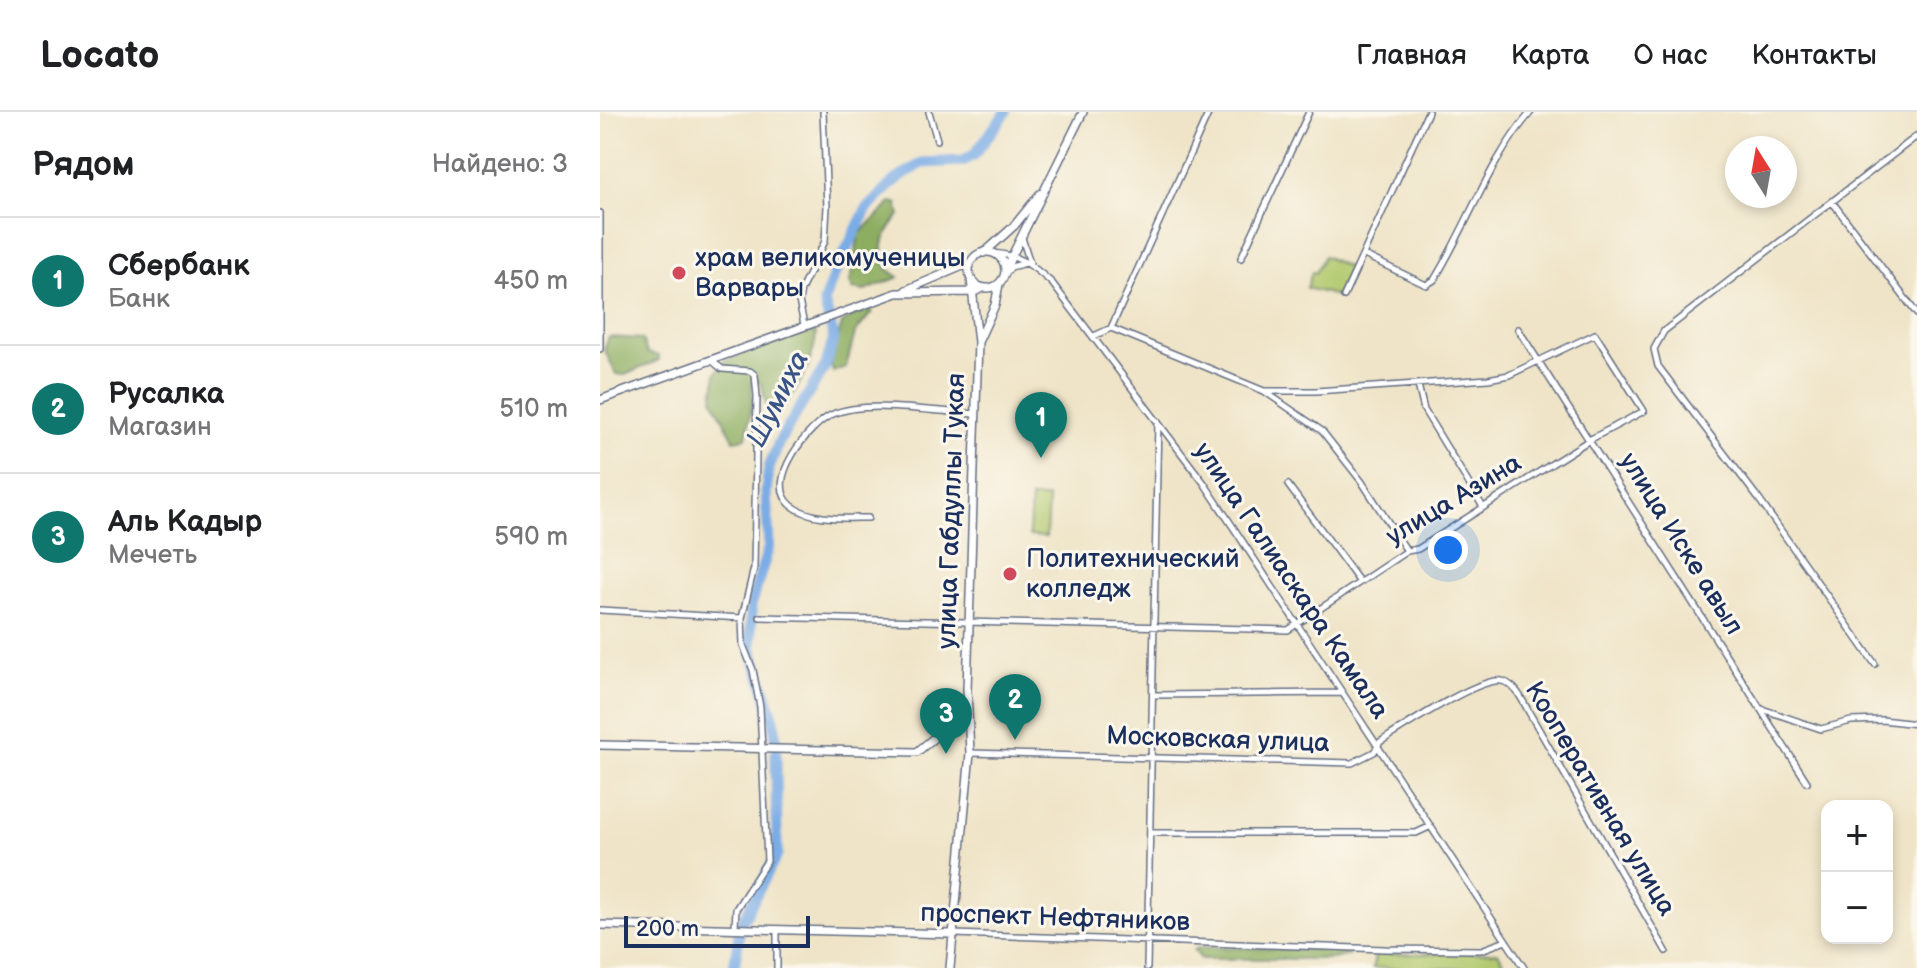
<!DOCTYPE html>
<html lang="ru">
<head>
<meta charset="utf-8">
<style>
  :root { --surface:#fff; --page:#f6f6f6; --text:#202124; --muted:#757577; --line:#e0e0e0; --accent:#0f766e }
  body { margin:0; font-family:"Balsamiq Sans",sans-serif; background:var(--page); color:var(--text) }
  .controls { position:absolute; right:24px; bottom:24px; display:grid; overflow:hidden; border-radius:16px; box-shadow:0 4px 12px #0003 }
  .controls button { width:72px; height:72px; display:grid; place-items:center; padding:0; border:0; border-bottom:2px solid var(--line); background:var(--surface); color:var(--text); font:40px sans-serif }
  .compass { position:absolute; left:1125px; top:24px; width:72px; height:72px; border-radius:50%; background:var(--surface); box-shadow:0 4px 12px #0003; rotate:349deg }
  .scale { position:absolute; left:24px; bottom:20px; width:186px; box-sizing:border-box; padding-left:8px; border:4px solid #1b2f5e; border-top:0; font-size:22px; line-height:28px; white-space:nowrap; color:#1b2f5e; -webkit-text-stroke:6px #fbf7ec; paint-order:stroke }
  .you { position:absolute; left:848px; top:438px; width:28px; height:28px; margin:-20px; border:6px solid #fff; border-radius:50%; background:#1a73e8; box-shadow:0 0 0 12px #1a73e833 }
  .badge { display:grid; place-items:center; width:52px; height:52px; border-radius:50%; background:var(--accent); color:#fff; font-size:26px; font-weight:700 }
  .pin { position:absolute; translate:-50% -66px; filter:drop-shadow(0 2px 4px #0008) }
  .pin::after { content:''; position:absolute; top:42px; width:28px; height:24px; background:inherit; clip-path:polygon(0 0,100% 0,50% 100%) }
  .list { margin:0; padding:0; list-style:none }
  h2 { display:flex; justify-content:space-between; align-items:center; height:104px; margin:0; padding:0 32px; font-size:34px }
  h2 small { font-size:26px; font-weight:400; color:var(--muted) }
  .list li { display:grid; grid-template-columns:52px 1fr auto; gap:24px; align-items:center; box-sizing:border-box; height:128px; padding:0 32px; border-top:2px solid var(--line) }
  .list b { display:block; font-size:30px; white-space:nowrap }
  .list p { margin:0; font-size:26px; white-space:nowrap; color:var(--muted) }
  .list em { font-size:26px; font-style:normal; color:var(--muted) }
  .map { position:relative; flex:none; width:1317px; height:856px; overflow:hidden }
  header { display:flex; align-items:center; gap:48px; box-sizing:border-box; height:112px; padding:0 40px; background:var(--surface); border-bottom:2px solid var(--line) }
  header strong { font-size:38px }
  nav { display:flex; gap:44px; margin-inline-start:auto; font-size:28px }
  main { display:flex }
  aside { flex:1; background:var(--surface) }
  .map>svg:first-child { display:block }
  .green { fill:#b2c96e; stroke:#667c66; stroke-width:2 }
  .forest { fill:#8dad61; stroke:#546e60; stroke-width:2 }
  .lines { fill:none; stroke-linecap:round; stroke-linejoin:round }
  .river { stroke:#7aace6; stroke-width:11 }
  .street-casing { stroke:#656e83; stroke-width:8 }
  .secondary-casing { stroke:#656e83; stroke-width:10 }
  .street { stroke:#fff; stroke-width:5 }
  .secondary { stroke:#fff; stroke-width:7 }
  .poi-dot { fill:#d1495b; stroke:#fbf7ec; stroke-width:3 }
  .labels { text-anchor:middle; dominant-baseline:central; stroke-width:6; stroke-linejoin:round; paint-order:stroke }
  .poi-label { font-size:26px; fill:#1b2f5e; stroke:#fbf7ec; text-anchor:start }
  .street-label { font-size:26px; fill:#1b2f5e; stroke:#fbf7ec }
  .water-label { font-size:28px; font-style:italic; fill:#385487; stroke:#fbf7ec }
</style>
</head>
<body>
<header>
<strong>Locato</strong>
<nav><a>Главная</a><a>Карта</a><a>О нас</a><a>Контакты</a></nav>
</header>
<main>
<aside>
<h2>Рядом<small>Найдено: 3</small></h2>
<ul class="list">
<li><span class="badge">1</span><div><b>Сбербанк</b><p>Банк</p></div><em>450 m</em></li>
<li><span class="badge">2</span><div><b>Русалка</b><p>Магазин</p></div><em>510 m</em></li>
<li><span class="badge">3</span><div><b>Аль Кадыр</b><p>Мечеть</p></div><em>590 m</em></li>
</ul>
</aside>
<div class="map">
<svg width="1317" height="856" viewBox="0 0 1317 856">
  <rect width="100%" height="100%" fill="#fbf7ec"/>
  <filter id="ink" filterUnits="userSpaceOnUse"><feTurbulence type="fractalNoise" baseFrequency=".0125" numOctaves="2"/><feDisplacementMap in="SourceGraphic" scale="16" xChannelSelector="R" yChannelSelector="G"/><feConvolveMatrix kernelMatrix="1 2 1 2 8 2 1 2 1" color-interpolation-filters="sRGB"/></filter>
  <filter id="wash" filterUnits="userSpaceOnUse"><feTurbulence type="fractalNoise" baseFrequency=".006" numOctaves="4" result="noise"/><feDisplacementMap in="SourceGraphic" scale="32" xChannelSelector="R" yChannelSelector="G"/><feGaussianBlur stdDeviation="1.8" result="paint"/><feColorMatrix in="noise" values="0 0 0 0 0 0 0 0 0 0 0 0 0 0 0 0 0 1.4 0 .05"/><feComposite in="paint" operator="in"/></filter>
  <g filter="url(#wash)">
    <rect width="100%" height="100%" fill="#efe4c7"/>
    <path class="green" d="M724,144L749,156L737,184L707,176L712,160L715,161Z
      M431,386H448L446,425L429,424Z
      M898,840L906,856H773L775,843Z"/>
    <path class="forest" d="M291,91H297L300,103C285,120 278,133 286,156L299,165L265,179L253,177L250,170L259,122Z
      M270,195L272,200L255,221L246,255L233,260L231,253L242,211Z
      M206,220L216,221C216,241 194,297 172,299L166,292L162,273L155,268L151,272L153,288L146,326L134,328L113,287L116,261L123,250L184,224Z
      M9,225L42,227L47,241L59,244V248L25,263L16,262L4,237Z
      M600,835L738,838L749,843L732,847H601L594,838Z"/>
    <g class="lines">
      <path class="river" d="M177,635L174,608L151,535V493L169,434L166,380L169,356L179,330L226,253L234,226L224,190L233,165L266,98L293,70L322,51L363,49L374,43L406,0
        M142,810L177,743L176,642
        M134,856L139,823"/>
    </g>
  </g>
  <g filter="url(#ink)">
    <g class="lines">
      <defs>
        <path id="street" d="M329,0L337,28
          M1233,91L1317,202
          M0,101V237
          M422,126L430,151
          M392,141C420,143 432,153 452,171L604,371L924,856
          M764,143L826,173L834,168C868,113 888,50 931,0
          M641,146L709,0
          M404,164L411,155L426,151
          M744,184L828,0
          M204,213L199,189L201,178L225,129L227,95L223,0
          M511,216L664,279L722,319L762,370L807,439
          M918,217L1207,670
          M494,224L511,216L609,0
          M111,248L122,257L150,259L155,263L157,284L154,456L142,506L143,533L153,558L160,595L167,749L136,797L135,815
          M818,273L824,298L883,395
          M688,373L759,469
          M268,406C244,406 211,409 191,393C163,369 209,314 231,303C265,287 337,300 376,302
          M0,498L142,506
          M160,505L688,518L807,439L818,437L991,327L1044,299L995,222L909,263L888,267L716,279H664
          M1275,552L1158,386L1058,254L1054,237L1064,219L1317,24
          M553,583L742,581
          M1162,597L1221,617L1251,609L1282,608L1317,612
          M370,641L752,651L774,640L780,630C802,616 880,564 902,569C917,573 923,590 930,602L1066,839
          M550,721H816L829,715
          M353,822L785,837L881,838L906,829
          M177,856V817
          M547,856L558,309"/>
        <path id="secondary" d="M369 158a18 18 0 1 1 36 0a18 18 0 1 1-36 0Z
          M384,141L414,114L440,82
          M405,158L483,0
          M306,178L370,151
          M379,228L395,193L399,172
          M0,288L297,181L374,180L383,176
          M0,633L317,640L359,605L365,588
          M0,813L353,822
          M350,856L370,641L367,578L378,230L371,167"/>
      </defs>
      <use href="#street" class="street-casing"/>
      <use href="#secondary" class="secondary-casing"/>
      <use href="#street" class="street"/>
      <use href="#secondary" class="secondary"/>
    </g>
  </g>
  <g class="poi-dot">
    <circle cx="79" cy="161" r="8"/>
    <circle cx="410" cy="462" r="8"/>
  </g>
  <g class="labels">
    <g class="poi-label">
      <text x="95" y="146">храм великомученицы<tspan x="95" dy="30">Варвары</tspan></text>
      <text x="426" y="447">Политехнический<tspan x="426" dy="30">колледж</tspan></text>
    </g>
    <g class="street-label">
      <text transform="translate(854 388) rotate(-31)">улица Азина</text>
      <text transform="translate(352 399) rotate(-88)">улица Габдуллы Тукая</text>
      <text transform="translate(1081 432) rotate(58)">улица Иске авыл</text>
      <text transform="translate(691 469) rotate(56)">улица Галиаскара Камала</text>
      <text transform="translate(618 628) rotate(2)">Московская улица</text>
      <text transform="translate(1000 687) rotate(59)">Кооперативная улица</text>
      <text transform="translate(455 806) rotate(2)">проспект Нефтяников</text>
    </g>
    <g class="water-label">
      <text transform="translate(178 287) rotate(-63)">Шумиха</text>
    </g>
  </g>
</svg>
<div class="controls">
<button>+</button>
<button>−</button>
</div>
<svg class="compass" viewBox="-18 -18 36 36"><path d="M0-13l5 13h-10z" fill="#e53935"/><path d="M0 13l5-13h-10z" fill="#757577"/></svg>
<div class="scale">200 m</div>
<div class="you"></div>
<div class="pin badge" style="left:441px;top:346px">1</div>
<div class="pin badge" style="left:415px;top:628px">2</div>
<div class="pin badge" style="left:346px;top:642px">3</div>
</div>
</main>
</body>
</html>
